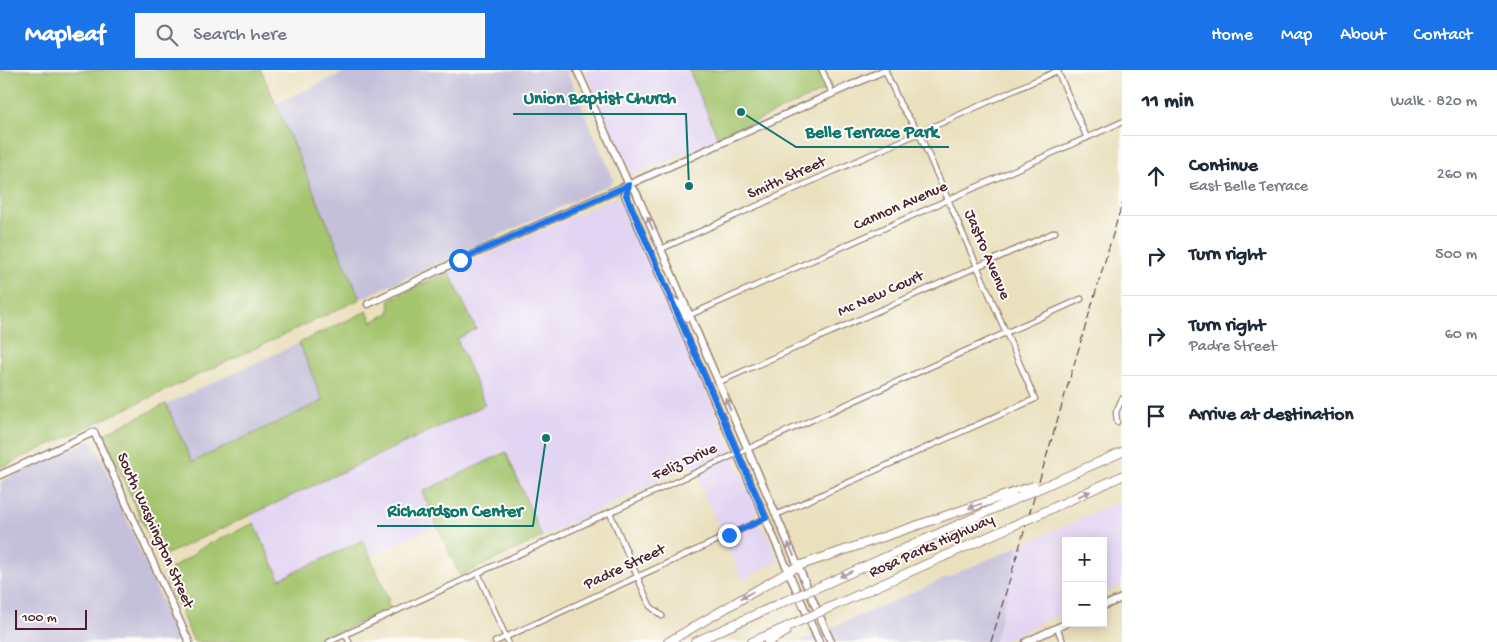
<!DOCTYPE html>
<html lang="en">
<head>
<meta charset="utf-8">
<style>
  :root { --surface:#fff; --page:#f6f6f7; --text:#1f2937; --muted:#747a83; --line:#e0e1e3; --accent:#1a73e8 }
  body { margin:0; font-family:"Gochi Hand",sans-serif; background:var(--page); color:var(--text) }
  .controls { position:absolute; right:15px; bottom:15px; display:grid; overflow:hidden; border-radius:0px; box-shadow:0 2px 12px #0003 }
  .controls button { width:45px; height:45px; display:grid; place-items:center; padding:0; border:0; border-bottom:1px solid var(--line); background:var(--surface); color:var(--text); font:25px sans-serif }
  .scale { position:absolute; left:15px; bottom:12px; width:72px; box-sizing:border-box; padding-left:5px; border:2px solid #4a1f2b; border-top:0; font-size:14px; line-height:18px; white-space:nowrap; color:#4a1f2b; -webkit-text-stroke:4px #fdfcf7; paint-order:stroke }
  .stop { position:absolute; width:15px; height:15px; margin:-11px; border:4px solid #1a73e8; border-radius:50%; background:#fff }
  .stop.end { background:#1a73e8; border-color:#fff; box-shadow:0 1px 5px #0008 }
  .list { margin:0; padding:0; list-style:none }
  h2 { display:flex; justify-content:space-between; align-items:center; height:65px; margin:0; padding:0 20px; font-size:21px }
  h2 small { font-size:16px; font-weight:400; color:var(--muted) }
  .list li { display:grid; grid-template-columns:32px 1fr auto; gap:15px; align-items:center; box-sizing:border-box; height:80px; padding:0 20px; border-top:1px solid var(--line) }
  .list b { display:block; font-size:19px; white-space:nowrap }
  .list p { margin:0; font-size:16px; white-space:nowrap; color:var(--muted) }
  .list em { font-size:16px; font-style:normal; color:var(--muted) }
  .icon { flex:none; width:28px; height:28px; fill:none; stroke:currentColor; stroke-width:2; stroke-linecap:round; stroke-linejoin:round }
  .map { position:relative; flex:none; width:1122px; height:572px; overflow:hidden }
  header { display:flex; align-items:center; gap:30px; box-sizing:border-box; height:70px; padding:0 25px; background:var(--accent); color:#fff }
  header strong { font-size:24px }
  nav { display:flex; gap:28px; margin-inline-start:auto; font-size:18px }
  .search { width:350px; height:45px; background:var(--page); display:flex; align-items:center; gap:12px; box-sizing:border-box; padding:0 18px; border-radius:0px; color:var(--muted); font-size:19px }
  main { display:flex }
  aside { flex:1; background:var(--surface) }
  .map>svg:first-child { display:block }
  .built { fill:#e2d4f3 }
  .industrial { fill:#c5c0da }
  .green { fill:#a4c56e; stroke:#77724c }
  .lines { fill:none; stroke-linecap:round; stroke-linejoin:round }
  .street-casing { stroke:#9a8074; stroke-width:7 }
  .secondary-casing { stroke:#9a8074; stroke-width:9 }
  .highway-casing { stroke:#9a8074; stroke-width:10 }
  .street { stroke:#fff; stroke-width:4.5 }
  .secondary { stroke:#fff; stroke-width:6 }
  .highway { stroke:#fff; stroke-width:8 }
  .rail { stroke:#4a1f2b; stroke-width:1; stroke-dasharray:8 4; stroke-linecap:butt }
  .highway-bridge-casing { stroke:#9a8074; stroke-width:10; stroke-linecap:butt }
  .highway-bridge { stroke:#fff; stroke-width:8 }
  .oneway { fill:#ae9aa0 }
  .route { stroke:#1a73e8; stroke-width:6 }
  .labels { text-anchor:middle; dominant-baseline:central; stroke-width:4; stroke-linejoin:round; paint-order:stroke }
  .street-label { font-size:16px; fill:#4a1f2b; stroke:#fdfcf7 }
  .leader { fill:none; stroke:#0f766e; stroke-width:2 }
  .callout-dot { fill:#0f766e; stroke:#fdfcf7; stroke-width:2 }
  .callout-label { font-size:18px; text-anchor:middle; font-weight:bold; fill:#0f766e; stroke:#fdfcf7; stroke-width:4; stroke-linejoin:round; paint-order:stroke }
</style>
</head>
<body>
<header>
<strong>Mapleaf</strong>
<div class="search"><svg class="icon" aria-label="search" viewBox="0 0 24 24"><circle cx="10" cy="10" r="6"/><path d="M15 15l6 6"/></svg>Search here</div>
<nav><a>Home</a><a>Map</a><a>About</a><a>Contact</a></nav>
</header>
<main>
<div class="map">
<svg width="1122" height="572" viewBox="0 0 1122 572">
  <rect width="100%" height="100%" fill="#fdfcf7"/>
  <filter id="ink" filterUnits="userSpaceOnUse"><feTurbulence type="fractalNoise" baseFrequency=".02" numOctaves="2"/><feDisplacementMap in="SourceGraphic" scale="10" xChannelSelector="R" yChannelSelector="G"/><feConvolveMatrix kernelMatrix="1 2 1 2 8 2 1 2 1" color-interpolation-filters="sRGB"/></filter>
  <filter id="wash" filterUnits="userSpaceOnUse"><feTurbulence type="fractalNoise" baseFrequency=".0096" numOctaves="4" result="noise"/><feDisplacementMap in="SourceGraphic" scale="20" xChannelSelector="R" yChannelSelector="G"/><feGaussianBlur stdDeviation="1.12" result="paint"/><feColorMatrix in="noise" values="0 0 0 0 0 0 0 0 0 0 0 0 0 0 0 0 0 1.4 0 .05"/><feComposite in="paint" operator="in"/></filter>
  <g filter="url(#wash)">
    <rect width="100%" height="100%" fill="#eae0bd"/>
    <path class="built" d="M585,0H689L718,68L632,106Z
      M616,127L623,130L757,439L755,448L758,456L765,460L779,491L742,510L692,395L542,467L505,382L422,422L437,455L370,486L362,470L280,509L250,445L485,335L457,268L476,259L449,202Z
      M1122,430V515L1103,523V471H1066V541L1001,572H995L1019,476Z"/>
    <path class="industrial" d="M349,0H566L613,108V111L611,114L360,229L275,34Z
      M299,273L324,331L191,392L166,334Z
      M89,371L94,373L179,572H0V412Z
      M1019,476L995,572H799Z"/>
    <path class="green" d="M0,0H261L360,229L0,398Z
      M689,0H824L832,17L718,68Z
      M449,202L476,259L457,269L485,335L165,485L155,480L103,364L166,334L192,392L323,331L299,273L367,241L372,252L389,243L390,229Z
      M506,382L542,467L460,506L422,422Z
      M254,453L280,509L363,470L389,530L387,532L390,538L318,572H194L167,511L172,498L191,486L197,480Z"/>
  </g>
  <g filter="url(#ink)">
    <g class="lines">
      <defs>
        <path id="street" d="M822,0L832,23
          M1057,0L1087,68
          M661,179L1059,0
          M690,245L1122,52
          M719,312L1055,162
          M1117,352L1116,342L1122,329
          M610,443L650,536L662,546
          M776,445L1035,329L919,63L900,34L885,0
          M478,503L508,572
          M1057,558L1063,572
          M346,564L349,572
          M329,572L725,389L1081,229
          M495,572L766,448"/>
        <path id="secondary" d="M577,0L629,115L636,122L661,179L831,572
          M629,115L625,125L819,572
          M671,229L679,234L687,248
          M368,234L460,190L885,0
          M0,405L94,362L189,572
          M1103,536L1122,528
          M1026,572L1067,553"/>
        <path id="highway" d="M1056,411L1122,382
          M1046,441L1122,406
          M823,515L1018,428
          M822,541L1010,457
          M668,572L798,496L1021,420
          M695,572L783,532
          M752,572L791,555
          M768,572L786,562"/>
      </defs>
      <use href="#street" class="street-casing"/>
      <use href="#secondary" class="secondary-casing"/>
      <use href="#highway" class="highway-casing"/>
      <use href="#street" class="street"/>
      <use href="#secondary" class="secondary"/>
      <use href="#highway" class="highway"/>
      <path class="rail" d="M991,572L1122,134"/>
      <defs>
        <path id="highway-bridge" d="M1021,420L1034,416
          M1018,428L1056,411
          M1010,457L1046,441
          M783,532L823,515
          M791,555L822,541"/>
      </defs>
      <use href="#highway-bridge" class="highway-bridge-casing"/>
      <use href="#highway-bridge" class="highway-bridge"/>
    </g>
    <defs><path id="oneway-solid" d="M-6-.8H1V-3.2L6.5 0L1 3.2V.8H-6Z" transform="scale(1.25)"/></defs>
    <g class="oneway">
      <use href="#oneway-solid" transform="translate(650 153) rotate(-114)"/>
      <use href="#oneway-solid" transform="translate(728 334) rotate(-113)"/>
      <use href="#oneway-solid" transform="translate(1084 424) rotate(-24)"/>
      <use href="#oneway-solid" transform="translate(975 436) rotate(161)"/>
      <use href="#oneway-solid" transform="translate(791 479) rotate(-114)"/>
      <use href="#oneway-solid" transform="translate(846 504) rotate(156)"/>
      <use href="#oneway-solid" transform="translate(747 525) rotate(150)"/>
    </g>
  </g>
  <g class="lines" filter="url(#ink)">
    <path class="route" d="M460,190L629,115L626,125L766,448L729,465"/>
  </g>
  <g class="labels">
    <g class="street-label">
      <text transform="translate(787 109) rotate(-24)">Smith Street</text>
      <text transform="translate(901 137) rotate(-24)">Cannon Avenue</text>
      <text transform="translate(986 185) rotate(67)">Jastro Avenue</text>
      <text transform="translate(881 225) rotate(-24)">Mc New Court</text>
      <text transform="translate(685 393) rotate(-25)">Feliz Drive</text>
      <text transform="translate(154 461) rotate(66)">South Washington Street</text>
      <text transform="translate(932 477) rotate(-24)">Rosa Parks Highway</text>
      <text transform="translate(625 498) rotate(-25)">Padre Street</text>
    </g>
  </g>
  <path class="leader" d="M689 116L686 44H513M741 42L796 77H949M546 368L533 456H377"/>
  <g class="callout-dot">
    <circle cx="689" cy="116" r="5"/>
    <circle cx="741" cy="42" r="5"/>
    <circle cx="546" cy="368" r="5"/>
  </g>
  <g class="callout-label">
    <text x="600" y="33">Union Baptist Church</text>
    <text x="872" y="67">Belle Terrace Park</text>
    <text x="455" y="446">Richardson Center</text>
  </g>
</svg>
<div class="controls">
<button>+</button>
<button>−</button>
</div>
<div class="scale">100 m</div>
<div class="stop" style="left:460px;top:190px"></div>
<div class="stop end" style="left:729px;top:465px"></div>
</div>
<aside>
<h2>11 min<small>Walk · 820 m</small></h2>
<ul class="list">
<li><svg class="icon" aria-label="ahead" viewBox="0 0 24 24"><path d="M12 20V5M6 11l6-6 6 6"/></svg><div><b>Continue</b><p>East Belle Terrace</p></div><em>260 m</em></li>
<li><svg class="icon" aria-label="right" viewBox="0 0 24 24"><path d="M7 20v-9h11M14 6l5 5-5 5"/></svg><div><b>Turn right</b></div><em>500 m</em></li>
<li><svg class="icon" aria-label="right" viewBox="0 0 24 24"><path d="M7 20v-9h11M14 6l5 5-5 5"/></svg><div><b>Turn right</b><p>Padre Street</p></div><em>60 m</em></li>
<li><svg class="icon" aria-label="arrive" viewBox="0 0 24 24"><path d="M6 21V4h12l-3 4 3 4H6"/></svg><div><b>Arrive at destination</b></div></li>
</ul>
</aside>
</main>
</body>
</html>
